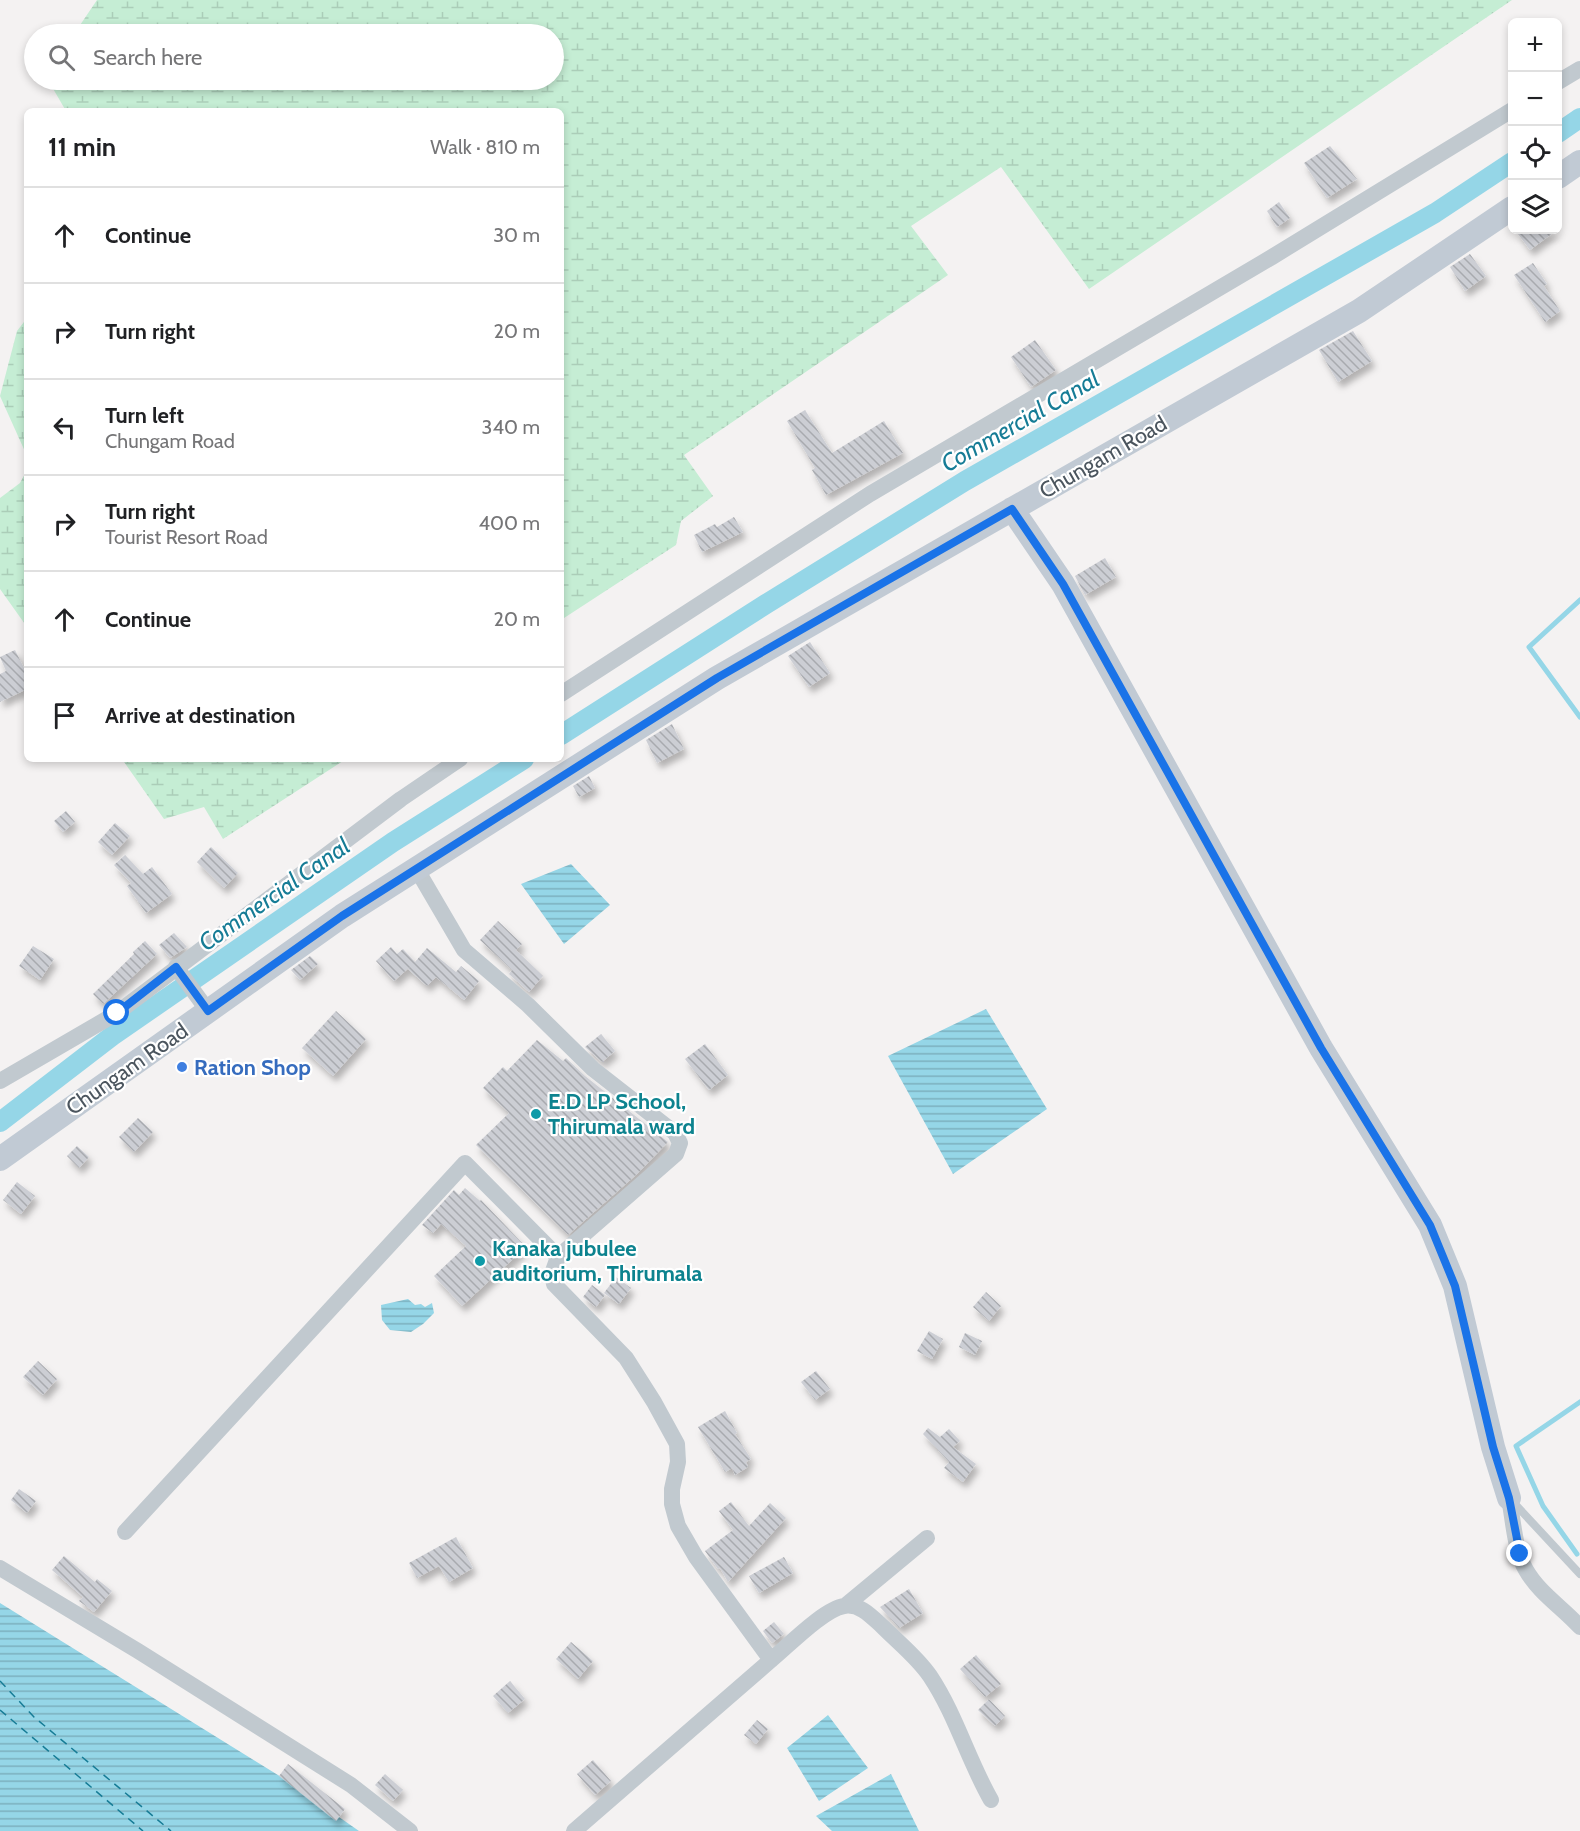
<!DOCTYPE html>
<html lang="en">
<head>
<meta charset="utf-8">
<style>
  :root { --surface:#fff; --page:#f2f2f2; --text:#202124; --muted:#757577; --line:#e0e0e0 }
  body { margin:0; font-family:Cabin,sans-serif; background:var(--page); color:var(--text) }
  .controls { position:absolute; right:18px; top:18px; display:grid; overflow:hidden; border-radius:9px; box-shadow:0 3px 9px #0003 }
  .controls button { width:54px; height:54px; display:grid; place-items:center; padding:0; border:0; border-bottom:2px solid var(--line); background:var(--surface); color:var(--text); font:30px sans-serif }
  .stop { position:absolute; width:18px; height:18px; margin:-14px; border:4px solid #1a73e8; border-radius:50%; background:#fff }
  .stop.end { background:#1a73e8; border-color:#fff; box-shadow:0 2px 6px #0008 }
  .list { margin:0; padding:0; list-style:none }
  h2 { display:flex; justify-content:space-between; align-items:center; height:78px; margin:0; padding:0 24px; font-size:26px }
  h2 small { font-size:20px; font-weight:400; color:var(--muted) }
  .list li { display:grid; grid-template-columns:39px 1fr auto; gap:18px; align-items:center; box-sizing:border-box; height:96px; padding:0 24px; border-top:2px solid var(--line) }
  .list b { display:block; font-size:22px; white-space:nowrap }
  .list p { margin:0; font-size:20px; white-space:nowrap; color:var(--muted) }
  .list em { font-size:20px; font-style:normal; color:var(--muted) }
  .icon { flex:none; width:33px; height:33px; fill:none; stroke:currentColor; stroke-width:2; stroke-linecap:round; stroke-linejoin:round }
  .map { position:relative; flex:none; width:1580px; height:1831px; overflow:hidden }
  .search { position:absolute; background:var(--surface); box-shadow:0 3px 9px #0003; left:24px; top:24px; width:540px; height:66px; display:flex; align-items:center; gap:15px; box-sizing:border-box; padding:0 21px; border-radius:33px; color:var(--muted); font-size:22px }
  .panel { position:absolute; background:var(--surface); box-shadow:0 3px 9px #0003; left:24px; top:108px; width:540px; height:654px; border-radius:9px }
  .map>svg:first-child { display:block }
  .wetland { fill:url(#wetland-marsh) }
  .water { fill:url(#water-rules) }
  .lines { fill:none; stroke-linecap:round; stroke-linejoin:round }
  .stream { stroke:#95d6e7; stroke-width:5 }
  .canal { stroke:#95d6e7; stroke-width:20 }
  .ferry { stroke:#167c96; stroke-width:1.5; stroke-dasharray:8 6; stroke-linecap:butt }
  .building { fill:url(#building-back-hatch); filter:url(#shadow) }
  .lane { stroke:#c1c9cf; stroke-width:8 }
  .street { stroke:#c1c9cf; stroke-width:16 }
  .secondary { stroke:#c1cad4; stroke-width:24 }
  .route { stroke:#1a73e8; stroke-width:8 }
  .shop-dot { fill:#3f7fe0; stroke:#fff; stroke-width:2 }
  .culture-dot { fill:#0f9aa8; stroke:#fff; stroke-width:2 }
  .labels { text-anchor:middle; dominant-baseline:central; stroke-width:4.5; stroke-linejoin:round; paint-order:stroke }
  .street-label { font-size:22px; fill:#4b555e; stroke:#fff }
  .shop-label { font-size:22px; font-weight:bold; fill:#366cbe; stroke:#fff; text-anchor:start }
  .culture-label { font-size:22px; font-weight:bold; fill:#0d838f; stroke:#fff; text-anchor:start }
  .water-label { font-size:24px; font-style:italic; fill:#167c96; stroke:#fff }
</style>
</head>
<body>
<div class="map">
<svg width="1580" height="1831" viewBox="0 0 1580 1831">
  <defs>
    <pattern id="wetland-marsh" width="20" height="14" patternUnits="userSpaceOnUse" patternTransform="scale(1.5)"><rect width="20" height="14" fill="#c5edd4"/><path d="M1 5h8M5 5V1M11 12h8M15 12V8" fill="none" stroke="#abcdb8"/></pattern>
    <pattern id="water-rules" width="6" height="5" patternUnits="userSpaceOnUse" patternTransform="scale(1.5)"><rect width="6" height="5" fill="#95d6e7"/><path d="M0 2.5h6" fill="none" stroke="#7cb0be"/></pattern>
    <pattern id="building-back-hatch" width="6" height="6" patternUnits="userSpaceOnUse" patternTransform="scale(1.5)"><rect width="6" height="6" fill="#ccced4"/><path d="M-1 5l2 2M0 0l6 6M5-1l2 2" fill="none" stroke="#a8aaaf"/></pattern>
    <filter id="shadow"><feDropShadow dx="3.5" dy="6" stdDeviation="3" flood-color="#0004"/></filter>
  </defs>
  <rect width="100%" height="100%" fill="#f4f2f2"/>
  <path class="wetland" d="M97,0H1512L1089,289L1001,167L911,226L948,275L684,455L713,496L681,521L676,545L561,620V111H66L48,80H554V34H74Z
    M27,318V456L0,396L17,331Z
    M27,470V627L0,589V498L20,483Z
    M122,759H346L223,839L204,807L164,819Z"/>
  <path class="water" d="M571,864L610,905L564,944L521,884Z
    M986,1009L1047,1109L953,1174L888,1056Z
    M408,1299L415,1305L421,1304L425,1307L432,1303L434,1313L423,1324L411,1332L390,1330L382,1320L381,1305Z
    M0,1603L286,1780L359,1831H0Z
    M828,1715L868,1768L819,1801L787,1748Z
    M891,1774L919,1831H832L816,1816Z"/>
  <g class="lines">
    <path class="stream" d="M1580,600L1529,647L1580,717
      M1577,1554L1543,1506L1516,1446L1580,1402"/>
    <path class="canal" d="M1558,133L1580,118
      M561,735L766,604L965,481L1435,213L1512,162
      M0,1122L112,1036L393,842L524,759"/>
    <path class="ferry" d="M0,1681L34,1717L171,1831
      M0,1710L143,1831"/>
  </g>
  <path class="building" d="M1330,146L1357,179L1327,198L1304,163Z
    M1279,202L1290,218L1277,227L1267,211Z
    M1515,230H1557L1530,250Z
    M1470,254L1486,276L1465,291L1450,267Z
    M1533,263L1547,284L1544,286L1560,311L1545,322L1514,275Z
    M1353,331L1372,361L1338,382L1319,350Z
    M1035,340L1056,370L1031,387L1011,357Z
    M805,410L832,453L884,421L903,453L826,495L812,470L815,468L787,421Z
    M734,517L743,532L702,552L694,535L715,524L717,527Z
    M1105,558L1116,577L1085,595L1075,576Z
    M810,642L830,673L809,687L788,656Z
    M15,650L27,674V689L0,702V674L6,671L0,657Z
    M672,724L684,749L657,763L646,740Z
    M589,776L595,788L579,797L573,786Z
    M66,811L75,822L63,832L54,821Z
    M115,823L130,836L112,855L98,842Z
    M211,847L238,873L224,888L197,862Z
    M125,855L143,874L152,867L172,894L146,913L127,886L131,883L114,865Z
    M498,921L522,944L516,950L543,976L529,992L509,974L512,970L480,940Z
    M174,933L187,947L170,958L159,945Z
    M145,941L157,954L103,1004L93,994L134,954L133,952Z
    M33,946L54,959L40,980L19,966Z
    M391,947L397,954L403,949L415,962L427,948L456,972L461,966L479,981L464,1000L436,977L427,986L408,969L412,965L394,981L376,961Z
    M310,956L318,964L300,980L291,970Z
    M336,1011L366,1039L333,1076L302,1048Z
    M601,1034L615,1051L602,1062L585,1047Z
    M537,1040L563,1061L566,1058L585,1076L668,1142L637,1174L568,1235L476,1145L509,1113L483,1088L503,1067L507,1071Z
    M705,1044L728,1075L709,1090L685,1059Z
    M138,1118L153,1132L134,1152L119,1137Z
    M77,1146L89,1157L79,1168L67,1156Z
    M17,1182L35,1196L21,1214L3,1200Z
    M465,1188L480,1201L481,1200L526,1247L462,1306L434,1276L466,1246L441,1224L433,1233L422,1225L454,1190L459,1195Z
    M616,1277L631,1288L619,1304L604,1293Z
    M592,1285L605,1295L596,1307L583,1297Z
    M986,1292L1001,1306L989,1321L973,1307Z
    M929,1331L943,1339L932,1359L917,1351Z
    M965,1333L982,1341L975,1355L959,1347Z
    M38,1361L57,1379L43,1395L23,1377Z
    M816,1371L830,1389L815,1400L801,1382Z
    M725,1411L737,1433L735,1434L751,1459L746,1462L748,1467L735,1475L732,1468L725,1472L698,1427Z
    M928,1428L940,1437L949,1429L960,1441L953,1447L976,1464L963,1482L944,1468L949,1462L923,1434Z
    M19,1489L36,1501L27,1513L11,1500Z
    M731,1502L749,1526L770,1503L786,1518L728,1582L720,1568L718,1569L705,1551L733,1530L719,1511Z
    M456,1537L473,1568L449,1582L439,1566L417,1578L409,1563Z
    M64,1556L95,1582L97,1579L112,1591L94,1612L79,1601L83,1597L52,1570Z
    M784,1557L793,1573L759,1593L749,1576Z
    M909,1589L923,1613L899,1628L880,1607Z
    M774,1622L784,1634L772,1643L763,1631Z
    M571,1642L593,1661L578,1679L556,1659Z
    M976,1655L1001,1684L985,1697L960,1669Z
    M510,1681L525,1699L508,1713L493,1696Z
    M989,1699L1005,1716L995,1726L978,1710Z
    M757,1720L768,1729L756,1744L744,1735Z
    M593,1760L611,1781L595,1795L577,1774Z
    M288,1764L345,1809L336,1821L279,1776Z
    M385,1774L403,1790L393,1801L375,1785Z"/>
  <g class="lines">
    <path class="lane" d="M1513,1502L1580,1574"/>
    <path class="street" d="M1558,82L1580,69
      M561,694L870,494L1272,257L1512,110
      M416,868L464,950L528,1005L593,1069L675,1133L680,1143L676,1154L558,1257L552,1274L554,1284L626,1358L654,1402L677,1444L678,1462L672,1489V1504L678,1526L696,1557L771,1660C788,1646 824,1609 844,1606C860,1603 872,1617 883,1627C899,1643 918,1658 930,1676C956,1715 968,1760 991,1800
      M176,967L208,1011
      M0,1081L117,1013L401,799L460,759
      M1509,1498C1513,1519 1515,1552 1526,1570C1539,1593 1563,1608 1580,1627
      M125,1532L465,1163L558,1257
      M0,1568L138,1651L351,1785L410,1831
      M845,1606L927,1538
      M574,1831L771,1660"/>
    <path class="secondary" d="M1558,177L1580,162
      M1012,509L1063,584L1321,1048L1430,1225L1455,1286L1493,1447L1509,1498
      M0,1159L342,916L717,678L1359,311L1512,208"/>
  </g>
  <g class="lines">
    <path class="route" d="M117,1013L176,967L208,1011L342,916L717,678L1012,509L1063,584L1321,1048L1430,1225L1455,1286L1493,1447L1509,1498L1520,1554"/>
  </g>
  <circle class="shop-dot" cx="182" cy="1067" r="6"/>
  <g class="culture-dot">
    <circle cx="536" cy="1114" r="6"/>
    <circle cx="480" cy="1261" r="6"/>
  </g>
  <g class="labels">
    <g class="street-label">
      <text transform="translate(1103 457) rotate(-30)">Chungam Road</text>
      <text transform="translate(127 1069) rotate(-35)">Chungam Road</text>
    </g>
    <g class="shop-label">
      <text x="194" y="1067">Ration Shop</text>
    </g>
    <g class="culture-label">
      <text x="548" y="1101">E.D LP School,<tspan x="548" dy="25">Thirumala ward</tspan></text>
      <text x="492" y="1248">Kanaka jubulee<tspan x="492" dy="25">auditorium, Thirumala</tspan></text>
    </g>
    <g class="water-label">
      <text transform="translate(1020 421) rotate(-30)">Commercial Canal</text>
      <text transform="translate(274 894) rotate(-35)">Commercial Canal</text>
    </g>
  </g>
</svg>
<div class="controls">
<button>+</button>
<button>−</button>
<button><svg class="icon" aria-label="locate" viewBox="0 0 24 24"><circle cx="12" cy="12" r="6"/><path d="M12 2v4M12 18v4M2 12h4M18 12h4"/></svg></button>
<button><svg class="icon" aria-label="layers" viewBox="0 0 24 24"><path d="M12 4l9 5-9 5-9-5zM3 14l9 5 9-5"/></svg></button>
</div>
<div class="stop" style="left:117px;top:1013px"></div>
<div class="stop end" style="left:1520px;top:1554px"></div>
<div class="search"><svg class="icon" aria-label="search" viewBox="0 0 24 24"><circle cx="10" cy="10" r="6"/><path d="M15 15l6 6"/></svg>Search here</div>
<section class="panel">
<h2>11 min<small>Walk · 810 m</small></h2>
<ul class="list">
<li><svg class="icon" aria-label="ahead" viewBox="0 0 24 24"><path d="M12 20V5M6 11l6-6 6 6"/></svg><div><b>Continue</b></div><em>30 m</em></li>
<li><svg class="icon" aria-label="right" viewBox="0 0 24 24"><path d="M7 20v-9h11M14 6l5 5-5 5"/></svg><div><b>Turn right</b></div><em>20 m</em></li>
<li><svg class="icon" aria-label="left" viewBox="0 0 24 24"><path d="M17 20v-9H6M10 6l-5 5 5 5"/></svg><div><b>Turn left</b><p>Chungam Road</p></div><em>340 m</em></li>
<li><svg class="icon" aria-label="right" viewBox="0 0 24 24"><path d="M7 20v-9h11M14 6l5 5-5 5"/></svg><div><b>Turn right</b><p>Tourist Resort Road</p></div><em>400 m</em></li>
<li><svg class="icon" aria-label="ahead" viewBox="0 0 24 24"><path d="M12 20V5M6 11l6-6 6 6"/></svg><div><b>Continue</b></div><em>20 m</em></li>
<li><svg class="icon" aria-label="arrive" viewBox="0 0 24 24"><path d="M6 21V4h12l-3 4 3 4H6"/></svg><div><b>Arrive at destination</b></div></li>
</ul>
</section>
</div>
</body>
</html>
